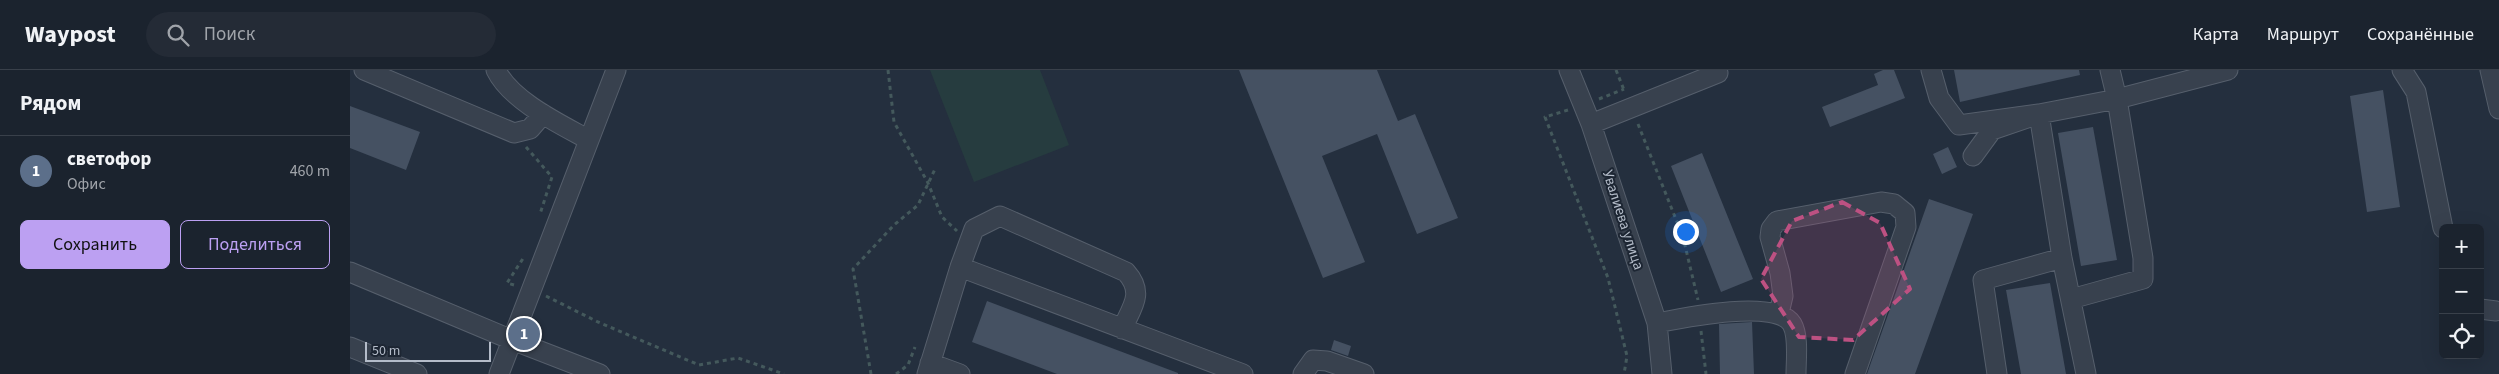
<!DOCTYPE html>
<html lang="ru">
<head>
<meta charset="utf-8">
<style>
  :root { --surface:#1b232e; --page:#242b36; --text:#f1f3f6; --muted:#a0a4aa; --line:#39404a; --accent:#bca0f2 }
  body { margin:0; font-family:"Source Sans 3",sans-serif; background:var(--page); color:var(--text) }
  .controls { position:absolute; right:15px; bottom:15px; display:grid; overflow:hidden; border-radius:8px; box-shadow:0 5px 20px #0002 }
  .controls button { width:45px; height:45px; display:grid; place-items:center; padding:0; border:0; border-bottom:1px solid var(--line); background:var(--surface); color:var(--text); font:25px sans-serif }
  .scale { position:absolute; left:15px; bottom:12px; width:126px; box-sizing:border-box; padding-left:5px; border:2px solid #b4bcc9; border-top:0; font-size:14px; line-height:18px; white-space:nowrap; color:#b4bcc9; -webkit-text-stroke:4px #1d2633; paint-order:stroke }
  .you { position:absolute; left:1335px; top:161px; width:18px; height:18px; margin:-12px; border:4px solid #fff; border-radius:50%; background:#1a73e8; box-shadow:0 0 0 8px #1a73e833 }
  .badge { display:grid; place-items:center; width:32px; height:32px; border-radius:50%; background:var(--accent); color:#fff; font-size:16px; font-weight:700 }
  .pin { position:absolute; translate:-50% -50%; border:2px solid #fff; box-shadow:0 1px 5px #0006 }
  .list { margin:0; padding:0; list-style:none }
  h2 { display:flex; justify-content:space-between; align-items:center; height:65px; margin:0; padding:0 20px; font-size:21px }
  h2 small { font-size:16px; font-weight:400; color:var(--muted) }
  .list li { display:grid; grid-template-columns:32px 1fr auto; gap:15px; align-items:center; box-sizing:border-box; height:70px; padding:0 20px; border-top:1px solid var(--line) }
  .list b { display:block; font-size:19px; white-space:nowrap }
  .list p { margin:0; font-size:16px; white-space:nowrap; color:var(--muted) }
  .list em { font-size:16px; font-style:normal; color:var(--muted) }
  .actions { display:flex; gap:10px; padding:15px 20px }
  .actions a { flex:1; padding:11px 0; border:1px solid var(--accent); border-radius:8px; text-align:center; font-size:18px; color:var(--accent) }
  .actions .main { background:var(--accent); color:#111 }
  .icon { flex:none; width:28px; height:28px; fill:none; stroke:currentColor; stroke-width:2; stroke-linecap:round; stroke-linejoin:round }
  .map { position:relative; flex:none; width:2149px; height:304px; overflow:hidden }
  header { display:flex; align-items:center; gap:30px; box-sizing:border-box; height:70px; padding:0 25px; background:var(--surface); border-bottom:1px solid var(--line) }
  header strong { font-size:24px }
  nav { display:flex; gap:28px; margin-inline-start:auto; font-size:18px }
  .search { width:350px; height:45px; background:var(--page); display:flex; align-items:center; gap:12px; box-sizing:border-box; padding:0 18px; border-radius:28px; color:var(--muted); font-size:19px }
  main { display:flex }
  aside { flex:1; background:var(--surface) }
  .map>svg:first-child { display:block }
  .green { fill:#263c3f }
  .building { fill:#455162 }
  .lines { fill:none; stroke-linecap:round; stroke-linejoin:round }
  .minor-casing { stroke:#565f6c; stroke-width:21 }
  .path { stroke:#44595c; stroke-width:3; stroke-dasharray:4 4; stroke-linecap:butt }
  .minor { stroke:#38414e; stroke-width:19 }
  .marked { fill:#bd5182; fill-opacity:0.2; stroke:#bd5182; stroke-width:4; stroke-dasharray:10 6; stroke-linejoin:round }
  .labels { text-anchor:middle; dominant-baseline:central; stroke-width:4; stroke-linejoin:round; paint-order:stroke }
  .street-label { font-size:15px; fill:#b4bcc9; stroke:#1d2633 }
</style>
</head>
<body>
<header>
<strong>Waypost</strong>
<div class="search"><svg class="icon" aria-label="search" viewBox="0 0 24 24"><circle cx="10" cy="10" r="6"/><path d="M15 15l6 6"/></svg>Поиск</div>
<nav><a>Карта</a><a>Маршрут</a><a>Сохранённые</a></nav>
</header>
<main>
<aside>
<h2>Рядом<small></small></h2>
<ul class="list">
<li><span class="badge" style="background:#5c6f8a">1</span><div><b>светофор</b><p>Офис</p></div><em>460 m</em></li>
</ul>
<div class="actions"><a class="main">Сохранить</a><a>Поделиться</a></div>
</aside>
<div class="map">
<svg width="2149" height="304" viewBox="0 0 2149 304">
  <rect width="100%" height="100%" fill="#242f3e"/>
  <path class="green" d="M580,0H690L719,75L624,112Z"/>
  <path class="building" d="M889,0H1027L1048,51L1065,44L1108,148L1067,164L1027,64L972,86L1015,192L973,208Z
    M1533,0H1544L1555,28L1480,57L1472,37L1528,15L1524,4Z
    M1604,0H1729L1730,5L1610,32Z
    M2033,20L2050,137L2017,142L2000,26Z
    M0,36L70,62L56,100L0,78Z
    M1743,57L1767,190L1731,196L1708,63Z
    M1598,77L1607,97L1592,104L1583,84Z
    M1352,83L1403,209L1371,222L1321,96Z
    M1579,129L1623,144L1565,304H1517Z
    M1700,213L1716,304H1671L1656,220Z
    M637,231L828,303V304H707L622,272Z
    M1402,252L1404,304H1370L1369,254Z
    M984,270L1001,276L998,286L981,280Z"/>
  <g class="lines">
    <defs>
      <path id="minor" d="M14,0L164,63L180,59L193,44
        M146,0C161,31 210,54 239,70
        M1219,0L1241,54L1307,253L1312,304
        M1581,0L1589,28L1609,55L1689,44L1712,188L1736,304
        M2052,0L2066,22L2093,158
        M2140,0L2149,39
        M1241,54L1368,3L1367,0
        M1623,86L1642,60L1689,44L1767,29L1878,0
        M610,197L893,304
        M0,202L162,270L250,304
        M1721,229L1793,209V188L1767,29L1760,0
        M2130,239L2146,241
        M1429,243L1433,226L1430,203L1420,167L1421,159L1427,151L1531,132L1544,134L1555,143L1556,157L1505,304
        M1307,253C1332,248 1427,228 1442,254C1449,266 1446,290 1446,304
        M0,277L67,304
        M580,293L610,304
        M149,304L266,0
        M577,304L610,197L624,159L650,146L776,202C795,223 782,237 772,259
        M953,304L963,290L977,291L1014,304
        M1647,304L1633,210L1712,188"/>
    </defs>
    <use href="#minor" class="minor-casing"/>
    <path class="path" d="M538,0L544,52L578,113L592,147L607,161
      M1266,0L1274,20
      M1249,29L1274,19
      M1218,40L1195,47L1258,208L1277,286L1274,304
      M1288,54L1333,167L1348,230
      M176,77L202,107L190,144
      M164,215L157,213L174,187
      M196,226L248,252L349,295L388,288L434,304
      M1351,261L1356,304
      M521,304L503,199L544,155L568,135L586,97
      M546,304L558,295L565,277"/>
    <use href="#minor" class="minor"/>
  </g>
  <path class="marked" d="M1492,132L1530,153L1560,219L1503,270L1449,267L1411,209L1442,151Z"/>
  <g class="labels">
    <g class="street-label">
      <text transform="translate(1273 150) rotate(72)">Увалиева улица</text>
    </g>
  </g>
</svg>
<div class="controls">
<button>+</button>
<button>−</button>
<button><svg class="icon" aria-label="locate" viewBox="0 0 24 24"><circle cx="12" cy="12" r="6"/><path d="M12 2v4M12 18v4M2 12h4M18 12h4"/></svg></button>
</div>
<div class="scale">50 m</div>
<div class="you"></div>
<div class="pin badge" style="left:174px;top:264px;background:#5c6f8a">1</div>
</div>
</main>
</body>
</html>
